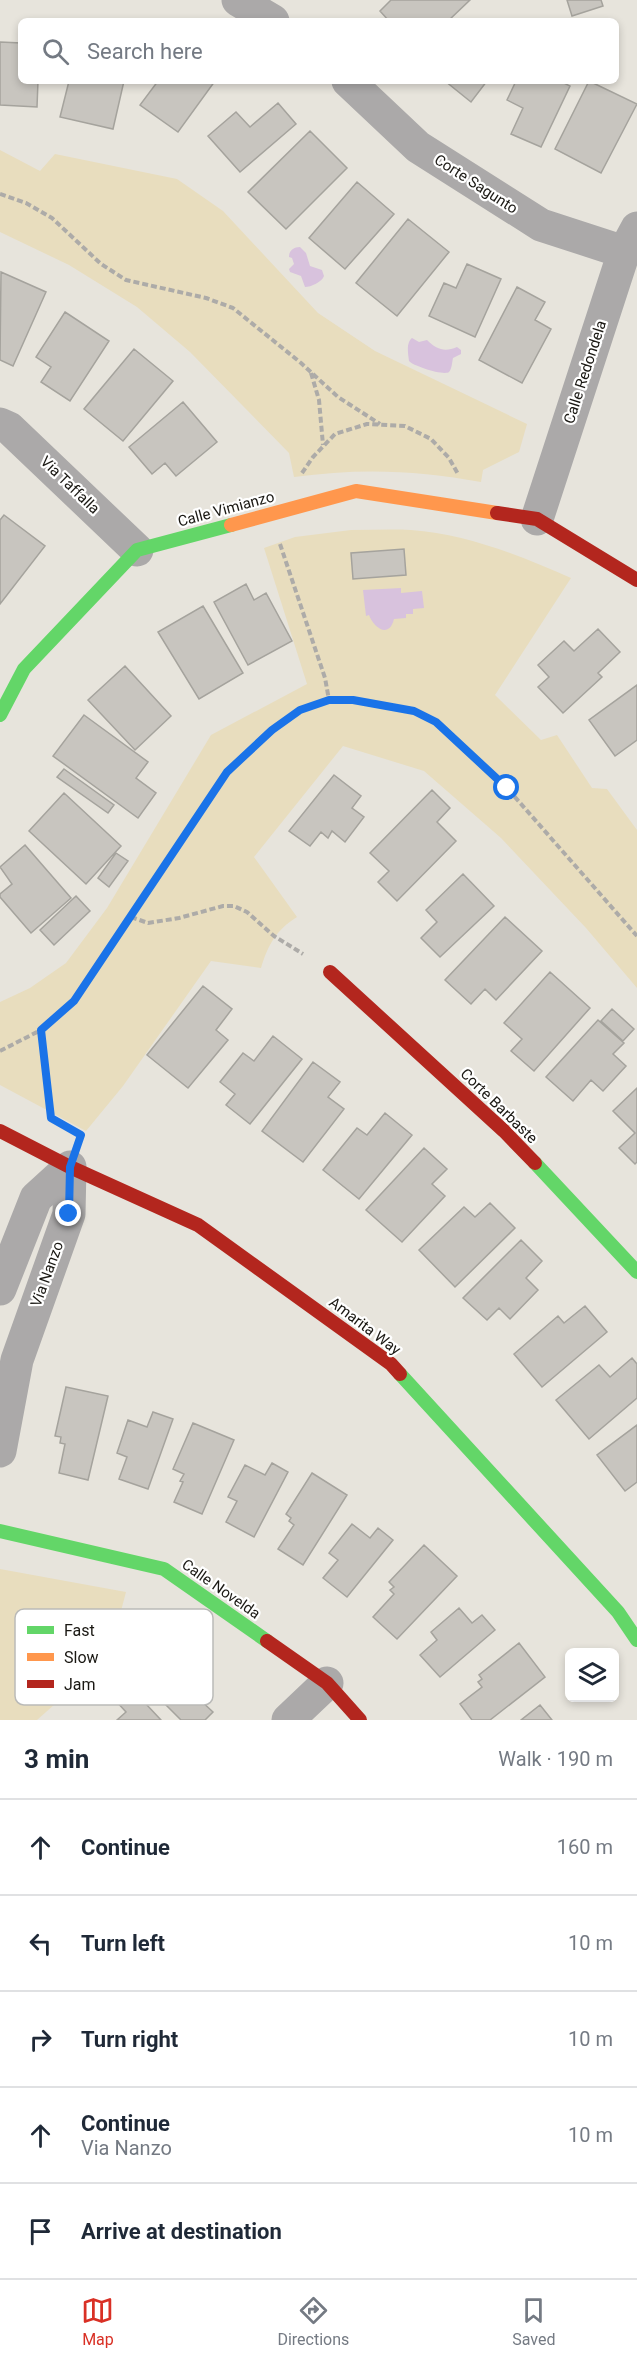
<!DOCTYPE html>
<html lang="en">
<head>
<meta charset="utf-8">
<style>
  :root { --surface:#fff; --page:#f2f2f3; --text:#1f2937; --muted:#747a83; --line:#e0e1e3; --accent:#d93025 }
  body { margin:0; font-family:Roboto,sans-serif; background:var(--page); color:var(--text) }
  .controls { position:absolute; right:18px; bottom:18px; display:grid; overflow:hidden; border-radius:9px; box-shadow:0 3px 9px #0003 }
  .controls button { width:54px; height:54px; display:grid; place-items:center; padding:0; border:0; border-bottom:2px solid var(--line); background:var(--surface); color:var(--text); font:30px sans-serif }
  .stop { position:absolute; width:18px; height:18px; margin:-14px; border:4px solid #1a73e8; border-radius:50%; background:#fff }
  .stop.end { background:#1a73e8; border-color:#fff; box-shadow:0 2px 6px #0008 }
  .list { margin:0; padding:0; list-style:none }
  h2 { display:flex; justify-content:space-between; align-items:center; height:78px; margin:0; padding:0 24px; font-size:26px }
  h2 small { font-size:20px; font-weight:400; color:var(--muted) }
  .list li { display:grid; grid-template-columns:39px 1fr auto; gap:18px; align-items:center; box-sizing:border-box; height:96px; padding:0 24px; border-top:2px solid var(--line) }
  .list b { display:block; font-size:22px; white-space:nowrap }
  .list p { margin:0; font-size:20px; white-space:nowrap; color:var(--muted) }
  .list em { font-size:20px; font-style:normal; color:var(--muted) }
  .icon { flex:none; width:33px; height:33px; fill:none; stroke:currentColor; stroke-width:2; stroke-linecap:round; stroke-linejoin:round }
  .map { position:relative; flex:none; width:637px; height:1720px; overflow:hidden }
  .search { position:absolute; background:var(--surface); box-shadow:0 3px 9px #0003; left:18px; right:18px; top:18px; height:66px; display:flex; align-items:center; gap:15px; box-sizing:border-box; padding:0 21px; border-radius:9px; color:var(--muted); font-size:22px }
  .sheet { height:558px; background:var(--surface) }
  nav { display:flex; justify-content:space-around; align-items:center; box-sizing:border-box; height:84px; border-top:2px solid var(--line); background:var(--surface); font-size:16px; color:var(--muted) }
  nav a { display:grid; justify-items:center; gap:3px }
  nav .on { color:var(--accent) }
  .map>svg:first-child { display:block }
  .green { fill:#e8ddbe }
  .water { fill:#d8c2dd }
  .building { fill:#c8c5bf; stroke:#a5a39d; stroke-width:1.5 }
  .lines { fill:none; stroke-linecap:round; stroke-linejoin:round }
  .path { stroke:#adaba8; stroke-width:4; stroke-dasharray:6 3; stroke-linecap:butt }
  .street { stroke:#aba9a9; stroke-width:33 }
  .fast { stroke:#63d668; stroke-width:14 }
  .slow { stroke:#ff974d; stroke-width:14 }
  .jam { stroke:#b3261e; stroke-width:14 }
  .route { stroke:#1a73e8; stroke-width:8 }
  .labels { text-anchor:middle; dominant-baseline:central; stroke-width:4.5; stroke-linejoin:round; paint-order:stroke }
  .street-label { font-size:15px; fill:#1a1813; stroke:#fff }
  .key { fill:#fff; stroke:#babab8; stroke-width:1.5 }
  .key-label { font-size:16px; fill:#1a1813 }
</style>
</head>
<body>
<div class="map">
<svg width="637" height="1720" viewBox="0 0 637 1720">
  <rect width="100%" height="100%" fill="#e7e4dc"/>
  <path class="green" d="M0,150L40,171L55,154L177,179L223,211L318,313L375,351L527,424L519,452L483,470L481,482C418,470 358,468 294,477L289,453L190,352L137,307L69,265L0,232Z
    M351,530C371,530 391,529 411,530C467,534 521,556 571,578L495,695L541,740L557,735L592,788L607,789L637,830V988L586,928L501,838L424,771L343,746L254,857L297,917C276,930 268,945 261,968L211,961L123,1086L86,1131L0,1085V1002L30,988L66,963L107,908L211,735L307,684L264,548L295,537Z
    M0,1569L126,1592L109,1656L37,1720H0Z"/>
  <path class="water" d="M300,247L306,253L310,266L322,270L324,276C322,282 311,287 305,287L301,276L290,272L289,269L294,264L292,258L289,257C289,250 294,247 300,247Z
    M412,338L419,342L427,340C437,350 445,352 457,347L461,350V354L453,358C452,362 452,369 449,372C444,376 413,366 409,361C408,353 406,343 412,338Z
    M401,588V593L422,591L424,608L413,609V614H406V618L394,619C389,639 374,628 369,615L366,616L363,590Z"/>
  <path class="building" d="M391,0H470L448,21H389L380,11Z
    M567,0H601L603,6L572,16Z
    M0,42L21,43V81H38L37,107L0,105Z
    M69,81H124L113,129L60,117Z
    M158,81H215L178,132L140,105Z
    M445,81H487L471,102Z
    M516,81H560L570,86L541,147L511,134L523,108L507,100Z
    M589,81L637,104L601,173L555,149Z
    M278,103L296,124L240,172L208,136L236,112L250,127Z
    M310,131L347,168L286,229L248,192Z
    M357,182L394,214L345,269L309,238Z
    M408,219L449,252L397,316L356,283Z
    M467,264L501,279L475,337L429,316L444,283L456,288Z
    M1,272L46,292L13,366L0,360Z
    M517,287L545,302L535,320L551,329L522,383L479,360Z
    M65,312L109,341L70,401L41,382L51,367L36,357Z
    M134,349L173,381L123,441L84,409Z
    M183,402L217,442L176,476L165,463L152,474L129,447Z
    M4,515L45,546L0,604V520Z
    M404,549L406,575L353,579L351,553Z
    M246,584L254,600L266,593L292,641L248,665L214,602Z
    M203,606L243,673L199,699L158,632Z
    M598,629L620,652L598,673L602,677L563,713L538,687L549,677L538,665L564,641L574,651Z
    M125,666L171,716L135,750L88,700Z
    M637,685V740L615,756L589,720Z
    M84,715L148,762L136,778L156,793L138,818L53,756Z
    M64,769L114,805L108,813L57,777Z
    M334,775L361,796L352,808L364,817L345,842L332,831L328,838L321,832L310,846L289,831Z
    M432,790L450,808L437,822L456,841L397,901L378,882L389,871L370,853Z
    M64,793L121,846L86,884L29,831Z
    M25,845L71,898L31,933L0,897V894L12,884L0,867Z
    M116,853L128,861L109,887L98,878Z
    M463,874L494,906L440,957L421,938L437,922L426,910Z
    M76,896L90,911L54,945L40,930Z
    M505,917L542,951L496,1000L485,989L471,1004L445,980Z
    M550,972L590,1008L534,1071L511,1051L522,1039L504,1023Z
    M203,986L232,1009L216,1030L228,1040L188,1088L147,1055Z
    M612,1009L634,1029L623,1041L601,1021Z
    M598,1020L624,1043L613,1054L626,1066L603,1091L591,1080L573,1101L546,1077Z
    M273,1036L302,1059L250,1124L226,1105L235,1094L220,1082L243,1053L254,1061Z
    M313,1062L340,1082L328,1097L344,1109L303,1162L262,1131Z
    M637,1088V1162L635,1164L619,1148L635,1133L613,1111Z
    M385,1113L412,1135L359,1199L323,1170L357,1128L367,1135Z
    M424,1148L447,1169L432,1184L445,1196L402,1242L366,1210Z
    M490,1203L515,1228L455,1287L419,1250L464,1207L475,1217Z
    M521,1240L542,1261L526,1278L538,1290L510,1319L499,1308L487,1320L463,1298Z
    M585,1306L607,1332L542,1387L514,1354L558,1316L564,1323Z
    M632,1358L637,1364V1398L589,1439L556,1400L599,1365L610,1377Z
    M66,1387L108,1396L88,1480L59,1473L65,1444L60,1443L61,1437L55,1436Z
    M153,1412L173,1419L148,1489L119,1479L127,1457L117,1453L128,1420L147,1427Z
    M193,1423L234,1440L202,1514L174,1502L183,1482L180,1481L184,1474L173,1469Z
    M637,1425V1482L625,1491L597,1455Z
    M272,1463L288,1472L254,1537L226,1522L237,1501L228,1497L245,1465L265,1475Z
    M312,1473L347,1495L303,1565L278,1549L294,1525L289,1521L291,1518L286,1514Z
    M352,1524L370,1538L378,1528L393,1540L347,1597L323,1578L338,1560L329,1553Z
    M424,1545L457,1576L397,1639L373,1617L394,1594L390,1590L394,1587L389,1582Z
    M459,1608L472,1623L482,1615L495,1630L440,1677L420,1655L437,1640L431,1632Z
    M519,1643L545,1677L490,1720H472L460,1704L482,1687L478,1682L482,1679L479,1675Z
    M171,1645L207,1682L199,1690L204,1694L199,1699L213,1712L205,1720H181L138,1677Z
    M131,1688L161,1720H117L126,1712L116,1701Z
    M540,1705L552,1720H521Z"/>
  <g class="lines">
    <path class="path" d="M0,194L26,203L52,218L101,264L126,280L206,298L233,308L301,363L338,397L380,424
      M311,373L319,400L323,445
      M302,473L313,457L335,434L367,424L405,426L431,439L449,458L458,474
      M280,544L325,678L329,700
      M131,917L148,923L179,918L223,906H234L247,912L274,936L303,954
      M41,1030L51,1118L62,1124
      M0,1051L41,1030L74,1001L227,773L271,730L300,710L329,700H353L414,711L436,722L507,788L637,936"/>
    <path class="street" d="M238,0L273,21
      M348,81L418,147L541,225L624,252
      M0,424L9,428L137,550
      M537,519L624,252L637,228
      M0,1289L36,1198L70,1167
      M0,1451L17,1360L69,1214L70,1167
      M288,1720L327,1683"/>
    <path class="fast" d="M0,715L24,669L137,550L231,525
      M535,1163L637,1272
      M400,1374L618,1612L637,1640
      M0,1531L164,1569L267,1641"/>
    <path class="slow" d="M231,525L356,491L497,513"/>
    <path class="jam" d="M497,513L537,519L637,580
      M330,972L504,1131L535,1163
      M0,1131L70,1167L198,1225L391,1364L400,1374
      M267,1641L327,1683L360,1720"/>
  </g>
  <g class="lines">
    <path class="route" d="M69,1214L70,1167L81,1135L51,1118L41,1030L74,1001L227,772L272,730L300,710L329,700H353L414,711L436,722L507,788"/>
  </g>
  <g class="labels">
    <g class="street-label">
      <text transform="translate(476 184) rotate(33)">Corte Sagunto</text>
      <text transform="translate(585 372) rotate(-72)">Calle Redondela</text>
      <text transform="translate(70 485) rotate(44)">Via Taffalla</text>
      <text transform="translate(226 509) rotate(-15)">Calle Vimianzo</text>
      <text transform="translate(499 1106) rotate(44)">Corte Barbaste</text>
      <text transform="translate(47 1274) rotate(-70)">Via Nanzo</text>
      <text transform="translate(365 1326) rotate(37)">Amarita Way</text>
      <text transform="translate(221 1589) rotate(35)">Calle Novelda</text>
    </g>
  </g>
  <rect x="15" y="1609" width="198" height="96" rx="9" class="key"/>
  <rect x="27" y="1626" width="27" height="8" fill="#63d668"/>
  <rect x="27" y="1653" width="27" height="8" fill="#ff974d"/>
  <rect x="27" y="1680" width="27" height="8" fill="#b3261e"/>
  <g class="key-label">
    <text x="64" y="1636">Fast</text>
    <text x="64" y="1663">Slow</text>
    <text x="64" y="1690">Jam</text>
  </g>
</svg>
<div class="controls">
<button><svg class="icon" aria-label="layers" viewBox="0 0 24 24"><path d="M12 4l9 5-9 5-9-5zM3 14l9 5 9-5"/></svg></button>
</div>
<div class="stop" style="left:507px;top:788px"></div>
<div class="stop end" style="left:69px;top:1214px"></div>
<div class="search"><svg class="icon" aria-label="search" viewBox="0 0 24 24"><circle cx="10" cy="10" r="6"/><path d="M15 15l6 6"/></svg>Search here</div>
</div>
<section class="sheet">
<h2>3 min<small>Walk · 190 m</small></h2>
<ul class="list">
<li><svg class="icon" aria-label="ahead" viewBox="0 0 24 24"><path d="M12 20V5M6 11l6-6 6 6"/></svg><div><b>Continue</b></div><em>160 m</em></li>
<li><svg class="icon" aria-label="left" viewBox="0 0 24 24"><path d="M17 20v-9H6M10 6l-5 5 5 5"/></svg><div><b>Turn left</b></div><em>10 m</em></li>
<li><svg class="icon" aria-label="right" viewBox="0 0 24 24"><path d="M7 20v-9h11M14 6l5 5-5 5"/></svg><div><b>Turn right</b></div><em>10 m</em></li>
<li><svg class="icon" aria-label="ahead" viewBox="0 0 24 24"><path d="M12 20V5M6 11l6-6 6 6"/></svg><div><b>Continue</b><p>Via Nanzo</p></div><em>10 m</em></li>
<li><svg class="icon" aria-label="arrive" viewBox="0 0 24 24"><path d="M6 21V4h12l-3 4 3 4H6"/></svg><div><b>Arrive at destination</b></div></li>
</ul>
</section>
<nav>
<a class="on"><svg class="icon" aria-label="map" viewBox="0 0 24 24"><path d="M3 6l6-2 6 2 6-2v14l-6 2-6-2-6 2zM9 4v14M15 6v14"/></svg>Map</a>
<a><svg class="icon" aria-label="directions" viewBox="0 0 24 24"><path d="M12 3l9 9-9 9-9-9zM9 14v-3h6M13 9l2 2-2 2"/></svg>Directions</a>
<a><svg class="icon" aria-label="saved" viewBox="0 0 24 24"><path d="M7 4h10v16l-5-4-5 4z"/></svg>Saved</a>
</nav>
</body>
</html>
